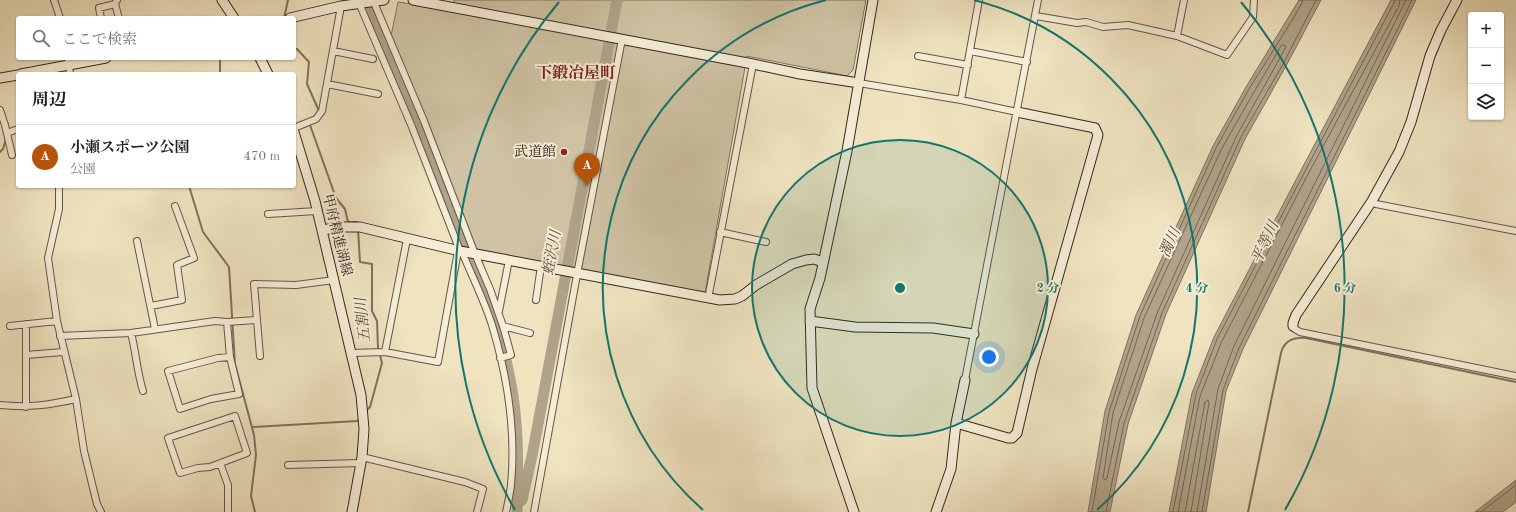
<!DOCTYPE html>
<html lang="ja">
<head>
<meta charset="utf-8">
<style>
  :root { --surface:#fff; --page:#f2f2f2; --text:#202124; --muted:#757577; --line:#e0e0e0; --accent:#b45309 }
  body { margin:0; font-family:"Old Standard TT","Noto Serif JP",serif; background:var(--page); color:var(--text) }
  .controls { position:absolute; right:12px; top:12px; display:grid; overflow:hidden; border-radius:4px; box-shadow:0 1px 3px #0004 }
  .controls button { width:36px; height:36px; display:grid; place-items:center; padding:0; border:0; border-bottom:1px solid var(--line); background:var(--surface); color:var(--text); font:20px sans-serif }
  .you { position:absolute; left:989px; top:357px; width:14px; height:14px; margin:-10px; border:3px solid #fff; border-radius:50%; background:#1a73e8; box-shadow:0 0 0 6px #1a73e833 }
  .badge { display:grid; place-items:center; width:26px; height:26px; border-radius:50%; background:var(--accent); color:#fff; font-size:13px; font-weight:700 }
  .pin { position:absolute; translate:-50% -33px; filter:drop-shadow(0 1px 2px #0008) }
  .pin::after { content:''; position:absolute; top:21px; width:14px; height:12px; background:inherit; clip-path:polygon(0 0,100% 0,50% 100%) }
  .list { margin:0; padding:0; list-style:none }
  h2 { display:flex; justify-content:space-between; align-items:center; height:52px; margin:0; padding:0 16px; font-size:17px }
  h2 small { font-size:13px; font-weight:400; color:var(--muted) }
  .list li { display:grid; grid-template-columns:26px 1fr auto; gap:12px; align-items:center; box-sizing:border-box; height:64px; padding:0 16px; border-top:1px solid var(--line) }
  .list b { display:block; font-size:15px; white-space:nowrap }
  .list p { margin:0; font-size:13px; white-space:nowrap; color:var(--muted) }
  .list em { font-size:13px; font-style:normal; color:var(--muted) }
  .icon { flex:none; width:22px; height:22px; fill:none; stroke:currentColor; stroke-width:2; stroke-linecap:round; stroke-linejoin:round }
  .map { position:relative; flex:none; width:1516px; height:512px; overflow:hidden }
  .search { position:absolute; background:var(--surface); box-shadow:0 1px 3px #0004; left:16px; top:16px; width:280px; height:44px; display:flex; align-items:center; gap:10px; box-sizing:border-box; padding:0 14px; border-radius:4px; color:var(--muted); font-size:15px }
  .panel { position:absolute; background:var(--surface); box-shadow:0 1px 3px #0004; left:16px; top:72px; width:280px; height:116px; border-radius:4px }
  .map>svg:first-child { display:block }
  .green { fill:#cfc3a4; stroke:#827561 }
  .water { fill:#b0a389; stroke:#7f715e }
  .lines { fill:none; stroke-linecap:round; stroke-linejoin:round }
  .shore { stroke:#726554; stroke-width:1 }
  .stream { stroke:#7f715e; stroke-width:2 }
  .river { stroke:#b0a389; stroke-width:11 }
  .street-casing { stroke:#645646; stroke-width:8 }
  .secondary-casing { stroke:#35271e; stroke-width:11 }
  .street { stroke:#f5edd6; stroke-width:6 }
  .secondary { stroke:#f5edd6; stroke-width:9 }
  .ring { fill:none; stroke:#0f766e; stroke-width:2 }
  .poi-dot { fill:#8f2418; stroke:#f5edd6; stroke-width:1.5 }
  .labels { text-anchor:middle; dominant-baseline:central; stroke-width:4; stroke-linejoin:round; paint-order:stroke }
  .poi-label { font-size:14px; fill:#35271e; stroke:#f5edd6; text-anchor:end }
  .street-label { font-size:14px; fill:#35271e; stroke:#f5edd6 }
  .water-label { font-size:15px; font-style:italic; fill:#5a4c3e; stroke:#f5edd6 }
  .quarter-label { font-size:16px; font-weight:bold; fill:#7a1f14; stroke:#f5edd6 }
  .centre { fill:#0f766e; stroke:#f5edd6; stroke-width:2 }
  .ring-label { font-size:12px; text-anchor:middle; font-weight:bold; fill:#0f766e; stroke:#f5edd6; stroke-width:4; stroke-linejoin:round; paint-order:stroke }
</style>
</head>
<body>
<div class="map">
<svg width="1516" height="512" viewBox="0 0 1516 512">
  <rect width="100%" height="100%" fill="#efe3c0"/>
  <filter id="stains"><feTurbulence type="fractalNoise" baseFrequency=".005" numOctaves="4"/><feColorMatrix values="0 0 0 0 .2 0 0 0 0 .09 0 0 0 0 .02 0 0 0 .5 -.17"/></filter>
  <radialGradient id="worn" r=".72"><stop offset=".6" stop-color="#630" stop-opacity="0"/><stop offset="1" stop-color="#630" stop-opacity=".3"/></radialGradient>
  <path class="green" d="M454,0H866L853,70L847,76L747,56L705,293L475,254L390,41L398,2L452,10Z"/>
  <path class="water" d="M1299,0H1321L1286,66L1245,139L1166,314L1128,424L1110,512H1088L1105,411L1136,315L1213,146L1246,87Z
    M1391,0H1416L1243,349L1226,391L1206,512H1169L1192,393L1214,337L1299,174Z
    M1516,480V502L1503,512H1475Z"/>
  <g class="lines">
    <path class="shore" d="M1282,45H1285L1286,47L1237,135L1158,311L1119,422L1107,478L1105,480L1103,478L1113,413L1144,318L1221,150L1254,92Z
      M1092,512L1109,412L1140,316L1216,148L1249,89L1293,19L1302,3V0
      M1106,512L1124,423L1162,313L1241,137L1283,64L1316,0
      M1173,512L1196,394L1217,339L1303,175L1394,3L1395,0
      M1178,512L1200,396L1222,341L1307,176L1399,6L1400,0
      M1185,512L1205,402L1208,400L1209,403L1191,512
      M1197,512L1218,389L1234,346L1406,0
      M1202,512L1223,390L1239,348L1412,0
      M1481,512L1516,485"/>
    <path class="stream" d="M284,18L288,0
      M294,49H297L309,62L307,84L319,111
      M220,58V74
      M311,123L310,125L336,198L345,209L348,222H357V225
      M0,152L3,149L6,139
      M189,186L203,232L229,267L235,364L254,435L256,455L251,496L255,512
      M189,187L193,186
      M358,229L360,262L372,264V311L377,321L378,348L382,363L370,407L365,412
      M252,427L357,421L360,418
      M1248,512L1281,353C1284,341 1294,337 1306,338L1516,382"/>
    <path class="river" d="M366,0C393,65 419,131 447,196C471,256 498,316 510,379C519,422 518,468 517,512
      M522,500L533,451L617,0"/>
    <defs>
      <path id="street" d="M54,0L60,18
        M117,0L115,4L119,18
        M373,0L424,121L475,254L490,289L503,326L511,355L500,358
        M359,3L412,127L460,251
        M1036,16L1077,23L1086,22L1103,27L1128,25L1177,36L1227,55L1253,17L1254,0
        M101,18L99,8L115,4
        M1177,36L1184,0
        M333,51L373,59
        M970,51L1027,62
        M918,56L968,65
        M68,58L70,74
        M859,83L961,100L1017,112
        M327,84L378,94
        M961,100L979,0
        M0,110L5,125L12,155
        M294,128L316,119L322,111L341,6
        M7,133L18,129
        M59,186V209L48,258L57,321L76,399L84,451L97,504L101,512
        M1372,201L1376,204L1516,231
        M268,214L317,211
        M720,232L766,242
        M137,241L155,329
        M462,252C472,276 484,300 492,325C507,375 516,432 511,485C510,494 508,503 506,512
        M708,299L753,64
        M536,300L541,266
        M151,306L182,300L177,265L194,258L175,206
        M499,311L509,260
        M257,320L254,284L296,285L334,280
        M227,322L257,320L260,356
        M10,326L57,321
        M503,326L530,333
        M1293,326L1295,329L1300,332L1516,376
        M131,333C136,352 137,372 143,391
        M60,336L131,333L215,321L227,322L230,357L239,394L211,399L180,409L168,371L218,358L230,357
        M385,352L407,239
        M351,353L385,352L438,362L458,251
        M26,355L63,352
        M965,380L1038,0
        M0,405C28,408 49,405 76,399
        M26,407V324
        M235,416L247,453L210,467L198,468L180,473L168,438Z
        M362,457L465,482L483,489L477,512
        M220,463L228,485V512
        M288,465L361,463
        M534,512L578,269L622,39"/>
      <path id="secondary" d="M222,0L234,18
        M413,0L753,64L800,74L859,83
        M290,18L341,6L384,0
        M260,58L268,74
        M21,74L106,58
        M0,78L18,75
        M294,132L315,201L361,395L364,429L362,457L352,512
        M322,230L342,227H360L460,251L720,300L735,299L742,296L756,285L792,264L806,260L814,259L823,262
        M810,321L855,327L933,328L974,334
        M1293,326V323L1296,315L1372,201L1399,152L1411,122L1430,56L1441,30L1457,0
        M956,423L965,380
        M854,512L812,388L810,309L820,278L847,151L873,0
        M936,512L951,469L956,423L1008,438H1012L1017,433L1032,369L1098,135L1095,128L1017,112"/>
    </defs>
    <use href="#street" class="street-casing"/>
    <use href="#secondary" class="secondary-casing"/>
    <use href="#street" class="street"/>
    <use href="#secondary" class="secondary"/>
  </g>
  <circle cx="900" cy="288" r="148" fill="#0f766e" fill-opacity=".12"/>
  <g class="ring">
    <circle cx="900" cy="288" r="148"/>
    <path d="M703 510A297 297 0 0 1 826 0M974 0A297 297 0 0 1 1097 510"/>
    <path d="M515 510A445 445 0 0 1 559 2M1241 2A445 445 0 0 1 1285 510"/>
  </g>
  <circle class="poi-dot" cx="564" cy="152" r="4"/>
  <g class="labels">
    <g class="poi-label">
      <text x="556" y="152">武道館</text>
    </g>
    <g class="street-label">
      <text transform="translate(337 235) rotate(76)">甲府精進湖線</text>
    </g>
    <g class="water-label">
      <text transform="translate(1171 243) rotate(-66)">濁川</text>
      <text transform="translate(1266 243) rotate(-65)">平等川</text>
      <text transform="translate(553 253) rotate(-79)">蛭沢川</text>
      <text transform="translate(364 320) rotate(-96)">五割川</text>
    </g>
    <g class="quarter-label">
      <text x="576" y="74">下鍛冶屋町</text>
    </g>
  </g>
  <circle cx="900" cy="288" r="6" class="centre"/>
  <g class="ring-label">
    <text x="1048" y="292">2 分</text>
    <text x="1197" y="292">4 分</text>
    <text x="1345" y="292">6 分</text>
  </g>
  <rect width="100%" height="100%" filter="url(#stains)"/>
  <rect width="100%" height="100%" fill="url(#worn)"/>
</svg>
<div class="controls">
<button>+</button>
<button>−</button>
<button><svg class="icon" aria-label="layers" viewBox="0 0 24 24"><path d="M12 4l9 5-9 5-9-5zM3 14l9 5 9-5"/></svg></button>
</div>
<div class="you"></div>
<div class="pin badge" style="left:587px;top:186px">A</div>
<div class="search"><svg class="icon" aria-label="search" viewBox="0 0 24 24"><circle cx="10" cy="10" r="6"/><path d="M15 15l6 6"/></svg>ここで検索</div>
<section class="panel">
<h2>周辺<small></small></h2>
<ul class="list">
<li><span class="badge">A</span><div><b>小瀬スポーツ公園</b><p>公園</p></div><em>470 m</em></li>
</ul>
</section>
</div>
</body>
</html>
